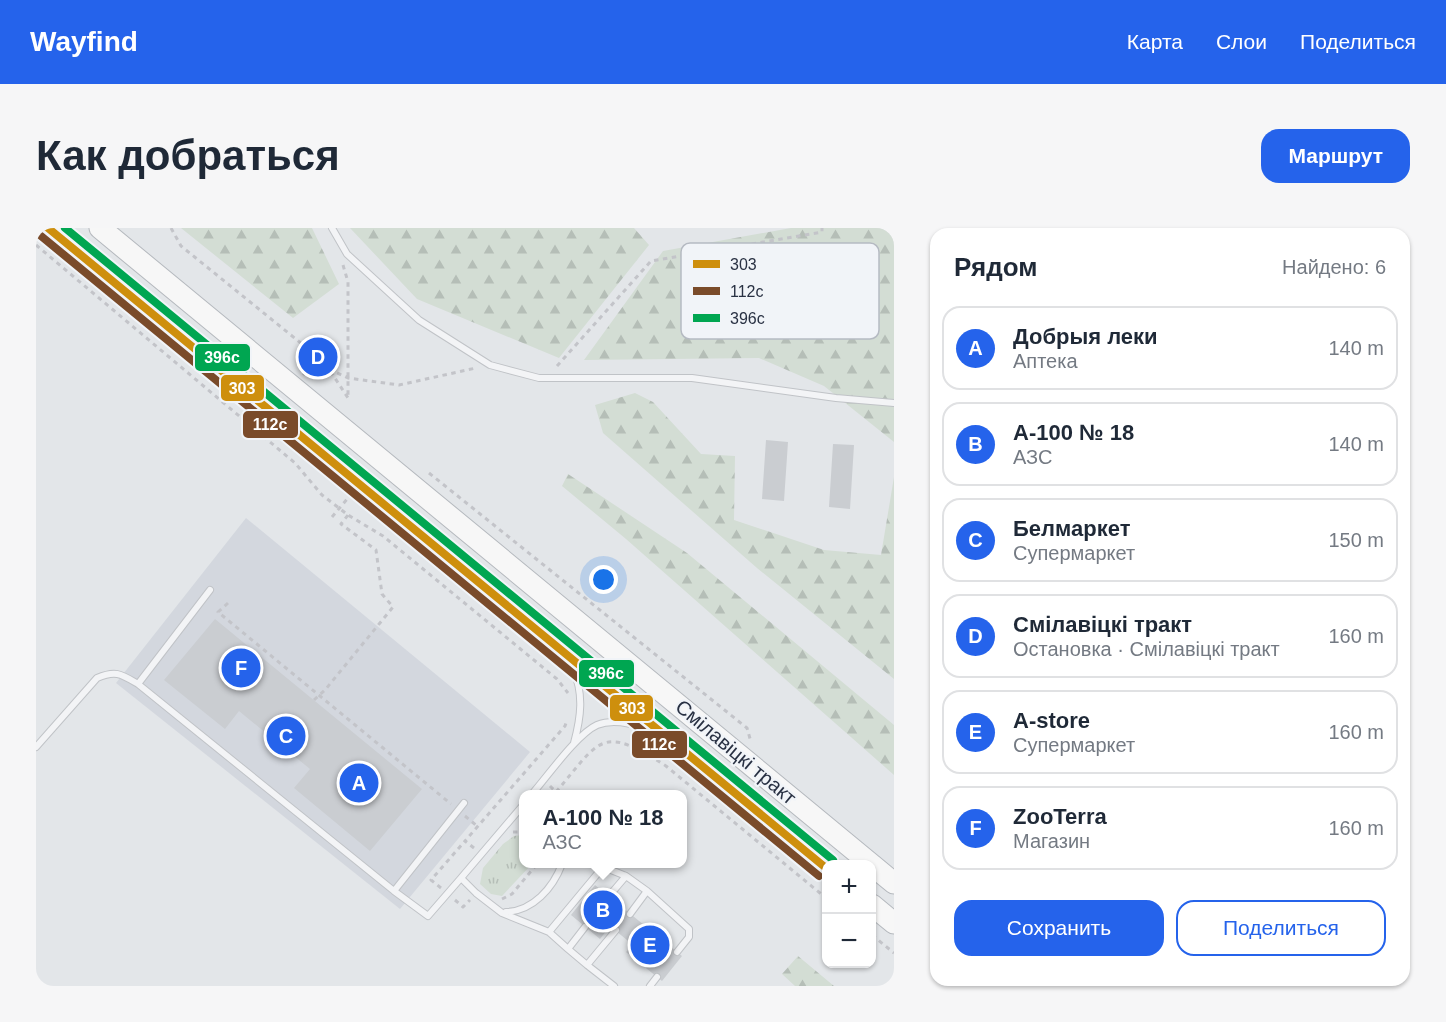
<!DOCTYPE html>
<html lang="ru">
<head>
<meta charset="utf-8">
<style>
  :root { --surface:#fff; --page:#f6f6f7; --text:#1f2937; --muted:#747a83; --line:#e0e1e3; --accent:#2563eb }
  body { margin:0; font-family:Arial,sans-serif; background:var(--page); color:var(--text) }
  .controls { position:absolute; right:18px; bottom:18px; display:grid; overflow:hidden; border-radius:12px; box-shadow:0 2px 4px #0004 }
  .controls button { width:54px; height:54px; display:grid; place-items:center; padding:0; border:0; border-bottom:2px solid var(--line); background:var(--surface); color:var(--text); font:30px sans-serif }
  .you { position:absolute; left:568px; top:352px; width:21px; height:21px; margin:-15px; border:4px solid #fff; border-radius:50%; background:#1a73e8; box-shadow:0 0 0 9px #1a73e833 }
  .badge { display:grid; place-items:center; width:39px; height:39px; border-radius:50%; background:var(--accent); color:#fff; font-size:20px; font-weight:700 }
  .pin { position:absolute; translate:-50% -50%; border:3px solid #fff; box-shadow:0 2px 6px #0006 }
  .popup { position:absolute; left:483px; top:562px; width:168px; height:78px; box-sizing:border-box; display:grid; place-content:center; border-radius:12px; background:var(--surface); filter:drop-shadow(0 2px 4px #0005); font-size:20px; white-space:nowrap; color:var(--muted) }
  .popup b { font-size:22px; color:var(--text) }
  .popup::after { content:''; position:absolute; left:50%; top:100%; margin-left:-12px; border:12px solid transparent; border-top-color:var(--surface) }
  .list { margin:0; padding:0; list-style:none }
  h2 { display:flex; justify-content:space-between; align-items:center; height:78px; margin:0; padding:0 24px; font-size:26px }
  h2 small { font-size:20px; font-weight:400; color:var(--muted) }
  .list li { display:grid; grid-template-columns:39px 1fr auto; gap:18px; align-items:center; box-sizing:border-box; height:84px; margin:0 12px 12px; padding:0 12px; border:2px solid var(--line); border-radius:18px }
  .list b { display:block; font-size:22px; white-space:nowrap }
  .list p { margin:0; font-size:20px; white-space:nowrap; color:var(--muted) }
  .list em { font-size:20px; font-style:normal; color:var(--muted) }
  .actions { display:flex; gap:12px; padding:18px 24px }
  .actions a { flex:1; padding:14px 0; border:2px solid var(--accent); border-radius:18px; text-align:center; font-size:21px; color:var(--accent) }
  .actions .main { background:var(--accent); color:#fff }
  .map { position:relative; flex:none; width:858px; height:758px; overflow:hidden; border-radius:18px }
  header { display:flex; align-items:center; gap:36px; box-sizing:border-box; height:84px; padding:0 30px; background:var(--accent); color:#fff }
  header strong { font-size:28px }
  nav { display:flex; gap:33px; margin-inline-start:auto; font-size:21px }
  .intro { display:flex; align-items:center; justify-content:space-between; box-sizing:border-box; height:144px; padding:0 36px }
  h1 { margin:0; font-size:42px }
  .button { padding:15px 27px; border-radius:18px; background:var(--accent); color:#fff; font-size:21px; font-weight:700 }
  main { display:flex; gap:36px; padding:0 36px }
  aside { flex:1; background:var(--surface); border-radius:18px; box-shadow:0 2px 4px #0004 }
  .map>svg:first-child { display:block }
  .built { fill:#d3d7de }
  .grass { fill:url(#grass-tufts) }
  .forest { fill:url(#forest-firs) }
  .building { fill:#cacdd1 }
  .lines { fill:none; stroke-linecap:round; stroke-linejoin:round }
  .service-casing { stroke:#c0c3c7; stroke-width:8 }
  .trunk-casing { stroke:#b5b9be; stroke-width:23 }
  .path { stroke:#c3c4c9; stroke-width:3; stroke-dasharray:4.5 4.5; stroke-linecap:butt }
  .service { stroke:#f3f4f6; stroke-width:6 }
  .trunk { stroke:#f7f7f7; stroke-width:21 }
  .bus-1-casing { stroke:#f1f4f8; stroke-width:12 }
  .bus-2-casing { stroke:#f1f4f8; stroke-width:12 }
  .bus-3-casing { stroke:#f1f4f8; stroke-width:12 }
  .bus-1 { stroke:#ce8f0d; stroke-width:8 }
  .bus-2 { stroke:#7a4b2a; stroke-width:8 }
  .bus-3 { stroke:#00a651; stroke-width:8 }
  .labels { text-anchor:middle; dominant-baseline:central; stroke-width:4.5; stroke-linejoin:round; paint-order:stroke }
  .street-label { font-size:20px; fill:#293143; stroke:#f1f4f8 }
  .key { fill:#f1f4f8; stroke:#b5bac2; stroke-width:1.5 }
  .key-label { font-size:16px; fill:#293143 }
  .line-badge { stroke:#f1f4f8; stroke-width:2 }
  .badge-label { font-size:16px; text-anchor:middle; font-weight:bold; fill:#fff }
</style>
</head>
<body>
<header>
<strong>Wayfind</strong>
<nav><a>Карта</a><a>Слои</a><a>Поделиться</a></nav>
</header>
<div class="intro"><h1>Как добраться</h1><a class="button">Маршрут</a></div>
<main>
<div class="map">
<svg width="858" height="758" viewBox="0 0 858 758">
  <defs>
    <pattern id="grass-tufts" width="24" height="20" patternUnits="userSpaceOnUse" patternTransform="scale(1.5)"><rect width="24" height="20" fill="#d3ddd4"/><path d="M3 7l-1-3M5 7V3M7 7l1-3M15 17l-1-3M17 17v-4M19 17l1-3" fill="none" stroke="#b5beb7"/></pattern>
    <pattern id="forest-firs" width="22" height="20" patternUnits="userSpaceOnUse" patternTransform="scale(1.5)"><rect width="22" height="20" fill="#d3ddd4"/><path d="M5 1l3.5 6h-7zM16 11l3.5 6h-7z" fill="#b5beb7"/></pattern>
  </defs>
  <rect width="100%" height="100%" fill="#e3e6e9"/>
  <path class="built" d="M210,290L494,524L364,681L80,455Z"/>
  <path class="grass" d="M487,607L488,636H496L466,668L455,666L444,656L447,640L467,616L478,608Z"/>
  <path class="forest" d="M145,0H276L303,56L257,90Z
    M314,0H598L613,17L523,130L381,71Z
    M755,0H858V214L788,158L723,130L548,132L627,23Z
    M599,165L617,174L665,226L699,228L698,292L788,322L845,327L858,249V451L721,340L567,205L559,177Z
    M532,246L651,325L858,497V547L590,311L526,258Z
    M762,728L798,758H759L746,746Z"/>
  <path class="building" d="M730,212L752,214L748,273L726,271Z
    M797,216L818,217L814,281L793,279Z
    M179,391L386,561L334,623L258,560L274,541L203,483L189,501L128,452Z
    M559,657L646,728L626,753L590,724L597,717L574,698L564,711L535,687Z"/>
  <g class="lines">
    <defs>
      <path id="service" d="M296,0L311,26L383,92L454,137L503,150H656L800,170L858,175
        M174,362L102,456L358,663L428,575
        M537,441C548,466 545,489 538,515
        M0,519L61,450C80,442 85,446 102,456
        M496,566C511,549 541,506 561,497C576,491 594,495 608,500
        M488,576L425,650L440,665L466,685L513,704L532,721L549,699
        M560,636L590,648L611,663L653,701V709L641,724
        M358,663L392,688L425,650
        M573,668L590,648
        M470,684C497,683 517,660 526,636
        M594,686L611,663
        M513,704L567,639
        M532,721L551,737L580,702
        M551,737L578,758
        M614,758L621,749"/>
      <path id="trunk" d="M12,0L790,640
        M64,0L835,636
        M836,637L858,655
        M836,677L858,695"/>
    </defs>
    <use href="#service" class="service-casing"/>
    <use href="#trunk" class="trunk-casing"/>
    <path class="path" d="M135,0L145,18L282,129L293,141L312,170
      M0,17L259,235L286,267L312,287L347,308L521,451L532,465
      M307,37L312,54V167
      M521,138L615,33L786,4V0
      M293,141L312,150L363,157L440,140
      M267,147L282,129
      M393,245L711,500L715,514
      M296,289L312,270
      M192,375L182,384L415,576
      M278,472L289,462L357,379L346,366L340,322L305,296L312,287
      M514,558L520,564L518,566
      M520,564C565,511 565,496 630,538L790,670
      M429,588L441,598
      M477,604H488
      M438,620L429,613L529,498L531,492
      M405,660L395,652L429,613
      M466,671L476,666L501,636
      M419,672L427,679L434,672
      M836,707L858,725"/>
    <use href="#service" class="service"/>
    <use href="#trunk" class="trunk"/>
    <defs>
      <path id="bus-1" d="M12,0L790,640"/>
      <path id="bus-2" d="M5,8L783,648"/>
      <path id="bus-3" d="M29,0L797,632"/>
    </defs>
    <use href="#bus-1" class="bus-1-casing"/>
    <use href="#bus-2" class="bus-2-casing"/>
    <use href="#bus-3" class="bus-3-casing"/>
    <use href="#bus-1" class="bus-1"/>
    <use href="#bus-2" class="bus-2"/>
    <use href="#bus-3" class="bus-3"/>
  </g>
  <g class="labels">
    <g class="street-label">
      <text transform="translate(700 524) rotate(40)">Смілавіцкі тракт</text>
    </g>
  </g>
  <rect x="645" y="15" width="198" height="96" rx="9" class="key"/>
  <rect x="657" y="32" width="27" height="8" fill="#ce8f0d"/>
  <rect x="657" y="59" width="27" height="8" fill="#7a4b2a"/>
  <rect x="657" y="86" width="27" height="8" fill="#00a651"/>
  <g class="key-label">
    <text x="694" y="42">303</text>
    <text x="694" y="69">112с</text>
    <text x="694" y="96">396с</text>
  </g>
  <g class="line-badge">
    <rect x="158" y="115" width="57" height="29" rx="6" fill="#00a651"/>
    <rect x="184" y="146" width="45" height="28" rx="6" fill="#ce8f0d"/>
    <rect x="206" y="182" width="57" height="29" rx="6" fill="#7a4b2a"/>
    <rect x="542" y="431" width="57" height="29" rx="6" fill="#00a651"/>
    <rect x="573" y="466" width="45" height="28" rx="6" fill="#ce8f0d"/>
    <rect x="595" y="502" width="57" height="29" rx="6" fill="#7a4b2a"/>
  </g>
  <g class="badge-label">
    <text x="186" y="135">396с</text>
    <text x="206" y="166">303</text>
    <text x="234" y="202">112с</text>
    <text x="570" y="451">396с</text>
    <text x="596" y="486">303</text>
    <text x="623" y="522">112с</text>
  </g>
</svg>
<div class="controls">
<button>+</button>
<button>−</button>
</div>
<div class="you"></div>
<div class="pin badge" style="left:323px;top:555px">A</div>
<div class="pin badge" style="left:567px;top:682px">B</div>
<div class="popup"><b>А-100 № 18</b>АЗС</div>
<div class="pin badge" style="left:250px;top:508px">C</div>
<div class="pin badge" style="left:282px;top:129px">D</div>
<div class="pin badge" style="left:614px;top:717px">E</div>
<div class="pin badge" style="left:205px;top:440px">F</div>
</div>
<aside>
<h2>Рядом<small>Найдено: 6</small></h2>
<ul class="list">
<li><span class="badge">A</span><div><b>Добрыя леки</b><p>Аптека</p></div><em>140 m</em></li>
<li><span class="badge">B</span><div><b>А-100 № 18</b><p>АЗС</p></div><em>140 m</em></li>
<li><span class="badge">C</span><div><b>Белмаркет</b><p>Супермаркет</p></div><em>150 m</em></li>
<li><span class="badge">D</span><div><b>Смілавіцкі тракт</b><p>Остановка · Смілавіцкі тракт</p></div><em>160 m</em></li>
<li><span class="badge">E</span><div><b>А-store</b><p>Супермаркет</p></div><em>160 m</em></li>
<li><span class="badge">F</span><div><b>ZooTerra</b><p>Магазин</p></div><em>160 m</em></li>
</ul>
<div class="actions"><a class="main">Сохранить</a><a>Поделиться</a></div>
</aside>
</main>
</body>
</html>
